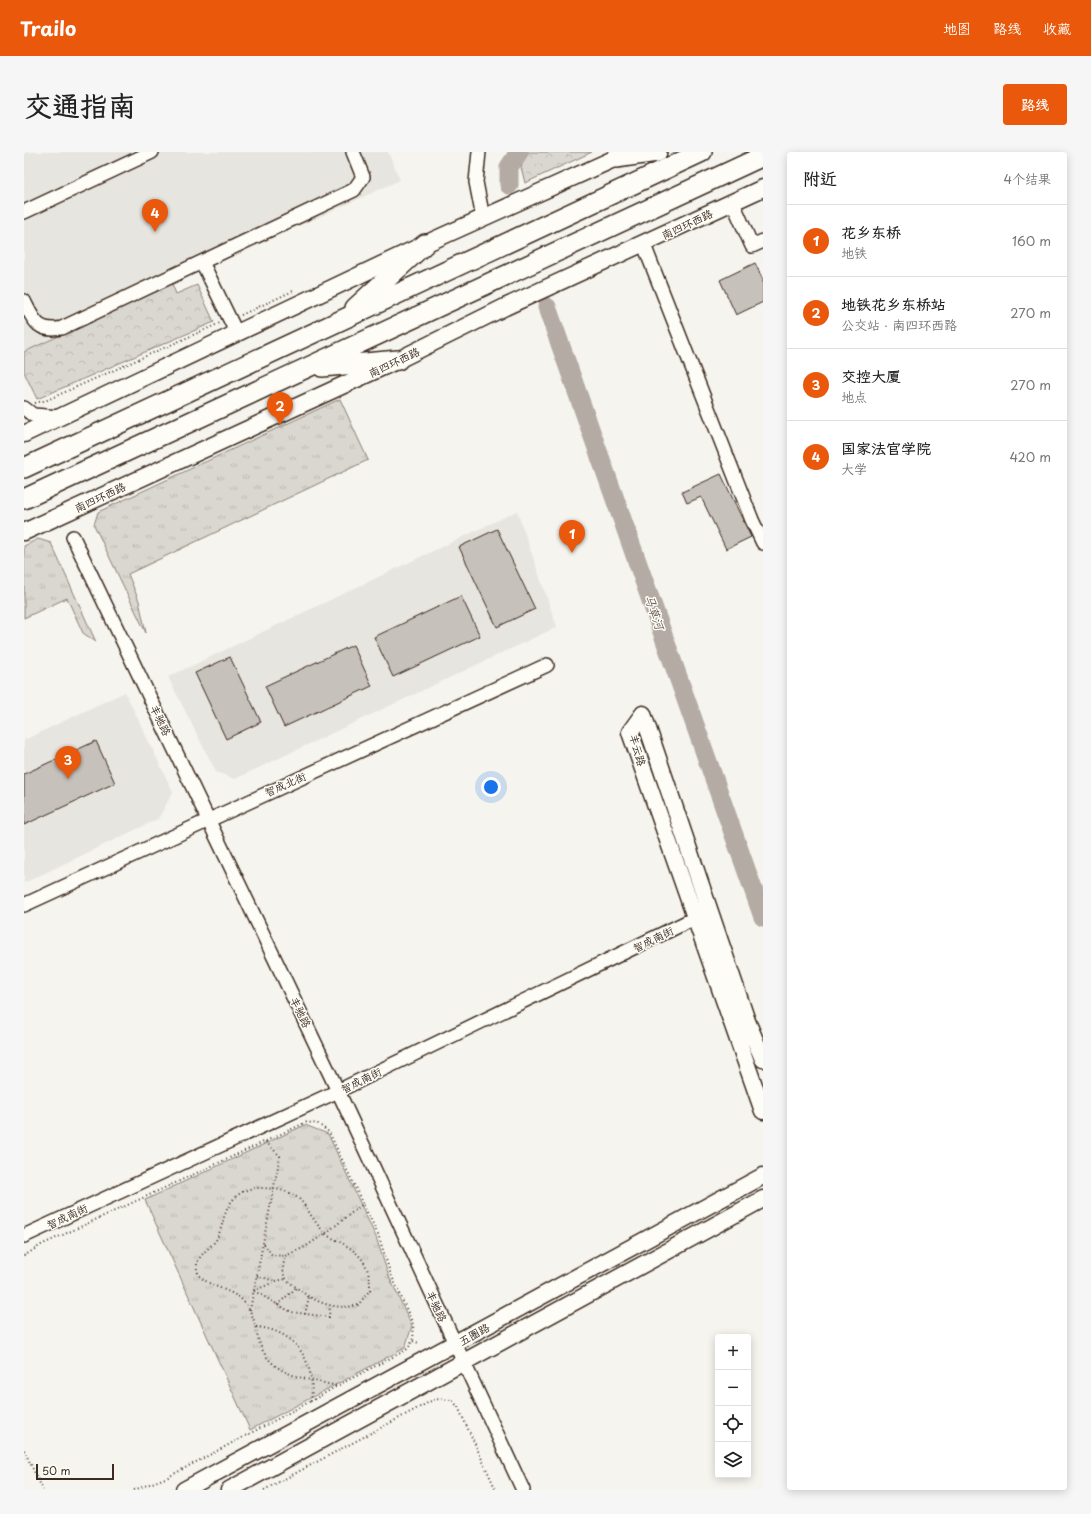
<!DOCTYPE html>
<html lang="zh">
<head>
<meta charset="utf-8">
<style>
  :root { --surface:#fff; --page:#f6f6f6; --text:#222; --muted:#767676; --line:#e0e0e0; --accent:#ea580c }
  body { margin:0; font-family:"Playpen Sans","LXGW WenKai TC",sans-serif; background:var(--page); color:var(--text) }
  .controls { position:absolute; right:12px; bottom:12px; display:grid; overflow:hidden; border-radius:4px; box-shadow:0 2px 10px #0003 }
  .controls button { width:36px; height:36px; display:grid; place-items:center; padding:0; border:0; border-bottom:1px solid var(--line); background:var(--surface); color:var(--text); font:20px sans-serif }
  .scale { position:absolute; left:12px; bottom:10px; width:78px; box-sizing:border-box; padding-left:4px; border:2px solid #3b2a1e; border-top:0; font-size:11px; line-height:14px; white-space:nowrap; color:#3b2a1e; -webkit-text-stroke:3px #fdfcf7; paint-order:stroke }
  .you { position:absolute; left:467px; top:635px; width:14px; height:14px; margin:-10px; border:3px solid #fff; border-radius:50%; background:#1a73e8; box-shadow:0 0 0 6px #1a73e833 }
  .badge { display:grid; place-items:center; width:26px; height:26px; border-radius:50%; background:var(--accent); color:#fff; font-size:13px; font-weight:700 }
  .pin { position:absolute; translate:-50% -33px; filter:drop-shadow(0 1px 2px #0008) }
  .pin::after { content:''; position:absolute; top:21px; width:14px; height:12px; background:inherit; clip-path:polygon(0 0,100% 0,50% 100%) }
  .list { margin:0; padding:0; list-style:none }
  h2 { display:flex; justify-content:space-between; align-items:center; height:52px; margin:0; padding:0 16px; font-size:17px }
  h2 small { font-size:13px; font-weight:400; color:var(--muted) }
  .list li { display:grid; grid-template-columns:26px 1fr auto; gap:12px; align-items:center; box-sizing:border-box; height:72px; padding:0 16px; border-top:1px solid var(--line) }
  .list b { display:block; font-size:15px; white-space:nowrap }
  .list p { margin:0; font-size:13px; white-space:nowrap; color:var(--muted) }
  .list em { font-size:13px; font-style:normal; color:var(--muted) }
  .icon { flex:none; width:22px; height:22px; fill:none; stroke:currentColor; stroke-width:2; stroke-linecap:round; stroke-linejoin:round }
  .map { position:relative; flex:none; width:739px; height:1338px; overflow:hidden; border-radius:4px }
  header { display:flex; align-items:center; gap:24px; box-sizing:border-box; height:56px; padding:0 20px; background:var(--accent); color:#fff }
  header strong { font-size:19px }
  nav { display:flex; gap:22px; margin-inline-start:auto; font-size:14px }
  .intro { display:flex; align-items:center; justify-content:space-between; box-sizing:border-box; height:96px; padding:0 24px }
  h1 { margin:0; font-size:28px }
  .button { padding:10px 18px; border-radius:4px; background:var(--accent); color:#fff; font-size:14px; font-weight:700 }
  main { display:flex; gap:24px; padding:0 24px }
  aside { flex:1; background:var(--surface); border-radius:4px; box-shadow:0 2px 10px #0003 }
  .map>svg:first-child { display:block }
  .built { fill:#e7e5df }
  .forest { fill:url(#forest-crowns); stroke:#8a8077 }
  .park { fill:url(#park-tufts); stroke:#8a8077 }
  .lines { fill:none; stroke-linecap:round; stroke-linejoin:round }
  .river { stroke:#b4aca4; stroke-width:19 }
  .building { fill:#c7c1bb; stroke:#3b2a1e }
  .minor-casing { stroke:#3b2a1e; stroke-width:16 }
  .major-casing { stroke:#3b2a1e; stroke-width:19 }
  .highway-casing { stroke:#3b2a1e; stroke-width:22 }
  .path { stroke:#3b2a1e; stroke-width:2; stroke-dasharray:1 3; stroke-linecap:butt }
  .minor { stroke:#fdfcf7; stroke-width:13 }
  .major { stroke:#fdfcf7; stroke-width:16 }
  .highway { stroke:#fdfcf7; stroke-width:19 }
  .labels { text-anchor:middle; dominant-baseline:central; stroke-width:3; stroke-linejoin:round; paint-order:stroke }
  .street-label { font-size:11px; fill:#3b2a1e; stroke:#fdfcf7 }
  .water-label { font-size:12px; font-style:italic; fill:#65584d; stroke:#fdfcf7 }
</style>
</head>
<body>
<header>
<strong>Trailo</strong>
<nav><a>地图</a><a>路线</a><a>收藏</a></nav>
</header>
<div class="intro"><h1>交通指南</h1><a class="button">路线</a></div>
<main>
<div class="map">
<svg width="739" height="1338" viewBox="0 0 739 1338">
  <defs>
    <pattern id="forest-crowns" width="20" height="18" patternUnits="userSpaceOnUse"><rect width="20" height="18" fill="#dad6d0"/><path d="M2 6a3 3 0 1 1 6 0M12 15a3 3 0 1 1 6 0" fill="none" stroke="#bcb8b2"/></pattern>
    <pattern id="park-tufts" width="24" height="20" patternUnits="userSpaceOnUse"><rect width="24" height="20" fill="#dad6d0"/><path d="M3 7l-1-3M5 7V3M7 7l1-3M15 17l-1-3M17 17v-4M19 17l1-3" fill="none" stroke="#bcb8b2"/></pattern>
  </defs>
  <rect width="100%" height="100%" fill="#f5f4ee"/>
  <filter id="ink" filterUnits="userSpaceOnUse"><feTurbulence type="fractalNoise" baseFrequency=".025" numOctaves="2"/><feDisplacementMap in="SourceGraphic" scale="8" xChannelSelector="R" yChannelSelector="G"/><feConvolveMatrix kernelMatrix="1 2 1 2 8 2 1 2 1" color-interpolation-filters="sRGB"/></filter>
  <g filter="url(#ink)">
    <path class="built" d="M0,0H364L376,28L0,200Z
      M493,359L533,475L211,627L192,620L144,525Z
      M101,540L149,640L134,667L0,731V588Z"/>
    <path class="forest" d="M504,0H568L501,31L497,15Z
      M148,132L152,142L173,133L190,170L13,247L0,220V200Z"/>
    <path class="park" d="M316,247L344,308L104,422L115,449L122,481L70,373L74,360Z
      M14,387L27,391L72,490L59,481L43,446L0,466V394Z
      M281,973L304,982L352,1085L364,1122L388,1174L381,1196L226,1278L121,1048Z"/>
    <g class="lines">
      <path class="river" d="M485,33V15L495,0
        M523,155L739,765"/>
    </g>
    <path class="building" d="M731,111L739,128V150L712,163L696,128Z
      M697,322L727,385L702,397L677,345L663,351L658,340Z
      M473,377L511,457L473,475L435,395Z
      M437,444L456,484L369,525L350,485Z
      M329,493L348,534L260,575L241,534Z
      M206,505L237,570L202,587L171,521Z
      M72,589L91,631L0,673V622Z"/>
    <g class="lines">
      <defs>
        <path id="minor" d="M455,0L452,30L459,66
          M709,51L728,94L739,89
          M0,60L128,0
          M620,93L728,368L739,391
          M178,110L213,182
          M0,149C9,167 13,181 38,176L330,38L339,25L329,0
          M0,256L9,263L36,265
          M49,385L314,939L499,1338
          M0,753L523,513
          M0,1084L314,939L671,766"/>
        <path id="major" d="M0,282L401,92L603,1
          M0,380L374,208L481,155L739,36
          M619,562L606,580L739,959
          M619,562L723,869L739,907
          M160,1338L739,1024
          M205,1338L739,1047"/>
        <path id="highway" d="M592,6L633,0
          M331,156L401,92
          M298,215L374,208
          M0,316L678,0
          M0,347L739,4"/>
      </defs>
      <use href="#minor" class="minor-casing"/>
      <use href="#major" class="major-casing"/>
      <use href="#highway" class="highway-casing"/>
      <path class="path" d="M217,163L269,139
        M11,251L23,248L196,171
        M302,1081L339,1052L354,1082L366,1120L389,1172C390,1183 390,1190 382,1198L313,1234C278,1225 242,1225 233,1182C231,1170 227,1156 217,1147C206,1137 179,1133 174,1121C168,1106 185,1098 192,1088C199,1076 199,1060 208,1049C215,1040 226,1035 237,1036C286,1037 276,1058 304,1084C329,1096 347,1106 346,1138L334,1153C312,1159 290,1150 273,1136C268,1132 262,1128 260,1123C258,1118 260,1110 261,1104L281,1095L302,1081
        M240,1092L248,1103L261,1104
        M0,1104L17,1093L283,970L294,972L305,980L339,1052
        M233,1124L251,1129
        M230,1139L267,1160L305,1165L306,1154
        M230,1139L252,1129L262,1127
        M253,1153L272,1136
        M226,1158L256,1004L241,989
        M281,1162L285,1145
        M232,1175C272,1178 292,1210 287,1249L313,1234
        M389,1189L395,1191
        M0,1298L19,1338
        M110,1338L144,1325L287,1249
        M240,1338L411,1247L428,1248L434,1255L472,1338"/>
      <use href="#minor" class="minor"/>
      <use href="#major" class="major"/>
      <use href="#highway" class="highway"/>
    </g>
  </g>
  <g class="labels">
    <g class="street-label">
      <text transform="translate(663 72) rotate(-25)">南四环西路</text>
      <text transform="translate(370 210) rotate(-25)">南四环西路</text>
      <text transform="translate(76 345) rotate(-25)">南四环西路</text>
      <text transform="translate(137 568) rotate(64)">丰驰路</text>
      <text transform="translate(614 598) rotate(74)">丰云路</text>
      <text transform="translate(261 632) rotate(-24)">智成北街</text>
      <text transform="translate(629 787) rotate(-26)">智成南街</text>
      <text transform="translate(277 860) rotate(64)">丰驰路</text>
      <text transform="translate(337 928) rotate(-26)">智成南街</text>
      <text transform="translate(43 1064) rotate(-25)">智成南街</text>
      <text transform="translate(413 1154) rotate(65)">丰驰路</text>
      <text transform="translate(450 1182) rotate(-29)">五圈路</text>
    </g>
    <g class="water-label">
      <text transform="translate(631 460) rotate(71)">马草河</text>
    </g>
  </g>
</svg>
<div class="controls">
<button>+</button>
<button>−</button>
<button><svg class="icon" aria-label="locate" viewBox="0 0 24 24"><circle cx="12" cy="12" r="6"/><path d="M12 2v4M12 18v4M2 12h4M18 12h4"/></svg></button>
<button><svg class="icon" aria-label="layers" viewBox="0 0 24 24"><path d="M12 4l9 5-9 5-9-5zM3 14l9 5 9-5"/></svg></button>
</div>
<div class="scale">50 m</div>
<div class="you"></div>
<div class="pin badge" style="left:548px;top:401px">1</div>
<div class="pin badge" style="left:256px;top:273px">2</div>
<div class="pin badge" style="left:44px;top:627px">3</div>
<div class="pin badge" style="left:131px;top:80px">4</div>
</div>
<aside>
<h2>附近<small>4个结果</small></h2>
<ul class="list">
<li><span class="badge">1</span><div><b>花乡东桥</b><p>地铁</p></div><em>160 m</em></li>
<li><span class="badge">2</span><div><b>地铁花乡东桥站</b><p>公交站 · 南四环西路</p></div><em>270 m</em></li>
<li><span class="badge">3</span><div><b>交控大厦</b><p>地点</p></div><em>270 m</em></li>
<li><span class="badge">4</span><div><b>国家法官学院</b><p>大学</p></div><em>420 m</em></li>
</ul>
</aside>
</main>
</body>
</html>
